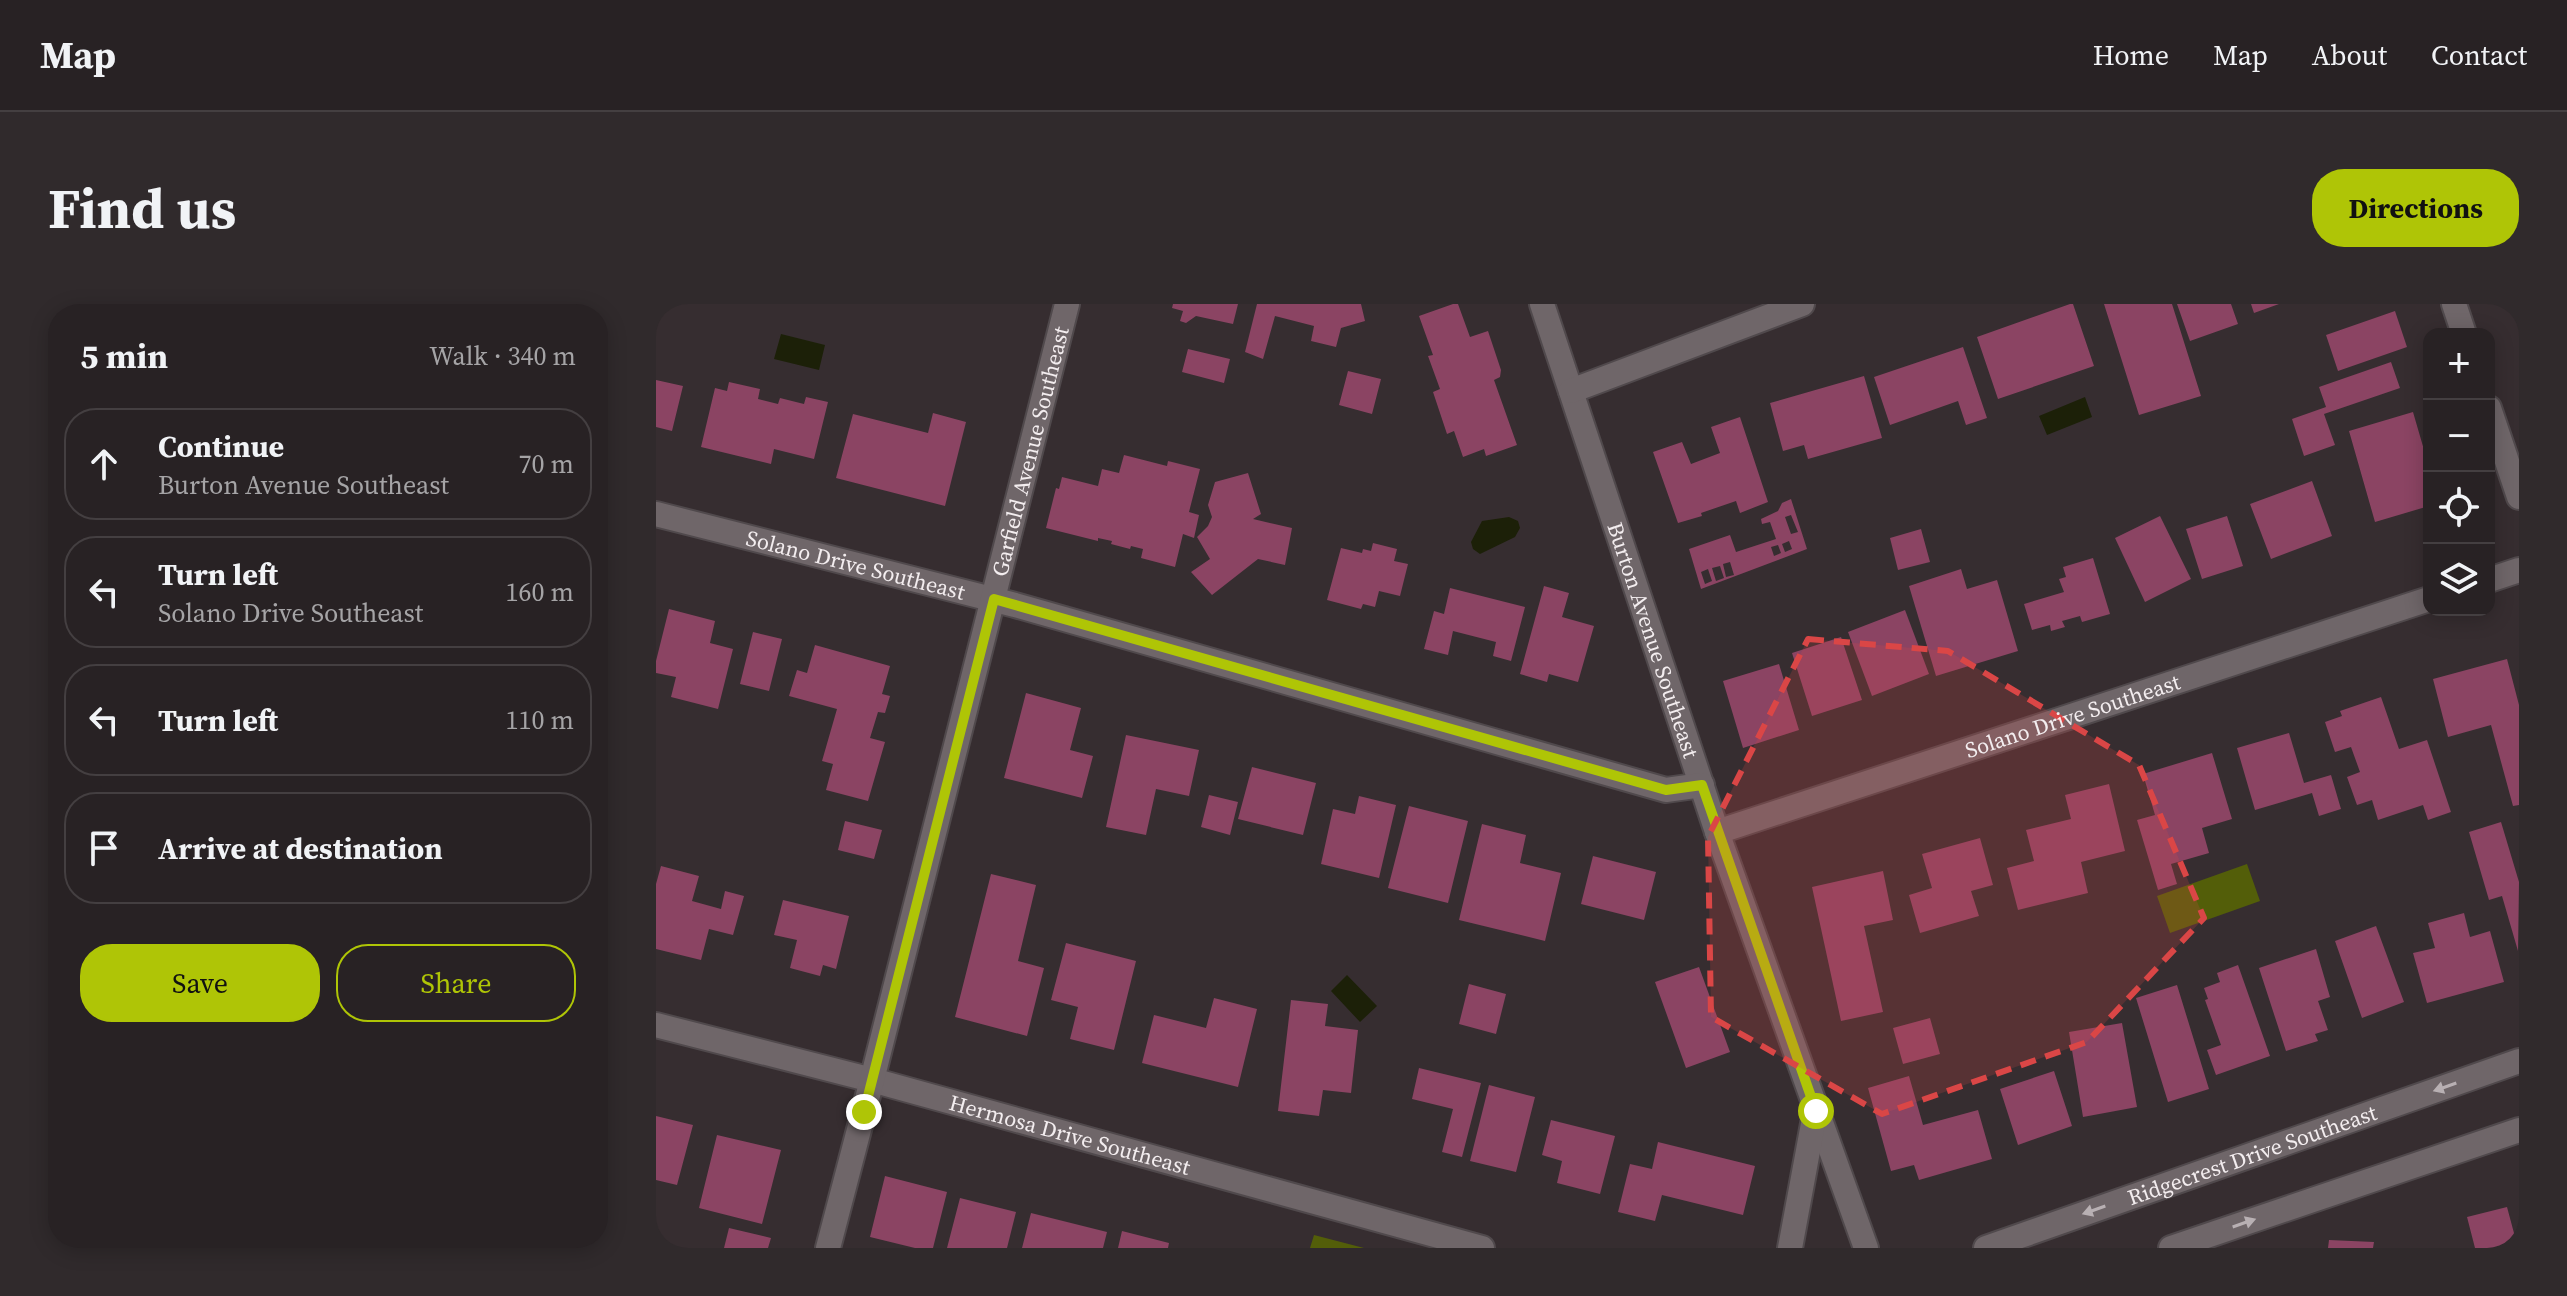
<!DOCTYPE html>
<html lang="en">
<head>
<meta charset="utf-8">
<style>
  :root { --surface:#282224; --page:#302a2c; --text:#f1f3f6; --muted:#a5a4a6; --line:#443f41; --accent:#afc506 }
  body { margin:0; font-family:"Source Serif 4",serif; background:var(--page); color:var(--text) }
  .controls { position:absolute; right:24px; top:24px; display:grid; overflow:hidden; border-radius:16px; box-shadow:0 4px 20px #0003 }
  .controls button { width:72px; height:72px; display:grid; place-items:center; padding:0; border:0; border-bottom:2px solid var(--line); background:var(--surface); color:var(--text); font:40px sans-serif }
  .stop { position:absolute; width:24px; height:24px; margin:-18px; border:6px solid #afc506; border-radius:50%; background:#fff }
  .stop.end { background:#afc506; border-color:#fff; box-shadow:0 2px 8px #0008 }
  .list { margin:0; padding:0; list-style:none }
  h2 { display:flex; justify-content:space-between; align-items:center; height:104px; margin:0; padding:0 32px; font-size:34px }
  h2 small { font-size:26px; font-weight:400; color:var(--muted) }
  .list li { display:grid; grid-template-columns:52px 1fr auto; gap:24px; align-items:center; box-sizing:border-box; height:112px; margin:0 16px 16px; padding:0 16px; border:2px solid var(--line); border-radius:32px }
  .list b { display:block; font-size:30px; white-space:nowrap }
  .list p { margin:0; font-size:26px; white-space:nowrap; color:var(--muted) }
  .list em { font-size:26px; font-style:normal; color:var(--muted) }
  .actions { display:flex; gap:16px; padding:24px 32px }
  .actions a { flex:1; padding:18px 0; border:2px solid var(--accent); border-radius:32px; text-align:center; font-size:28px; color:var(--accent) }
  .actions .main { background:var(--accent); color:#111 }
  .icon { flex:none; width:44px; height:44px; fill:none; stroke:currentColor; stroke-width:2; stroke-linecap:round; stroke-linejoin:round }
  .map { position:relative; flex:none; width:1863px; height:944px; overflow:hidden; border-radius:32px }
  header { display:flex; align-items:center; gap:48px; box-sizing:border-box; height:112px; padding:0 40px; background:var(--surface); border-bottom:2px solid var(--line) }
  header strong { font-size:38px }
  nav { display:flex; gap:44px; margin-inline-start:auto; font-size:28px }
  .intro { display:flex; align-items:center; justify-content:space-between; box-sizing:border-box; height:192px; padding:0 48px }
  h1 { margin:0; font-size:56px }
  .button { padding:20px 36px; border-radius:32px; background:var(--accent); color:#111; font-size:28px; font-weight:700 }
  main { display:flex; gap:48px; padding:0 48px }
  aside { flex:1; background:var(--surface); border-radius:32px; box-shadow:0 4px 20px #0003 }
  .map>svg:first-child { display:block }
  .green { fill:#535e09 }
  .water { fill:#1c2008 }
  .building { fill:#8b4463; fill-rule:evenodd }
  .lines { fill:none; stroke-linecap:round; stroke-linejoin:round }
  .minor-casing { stroke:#50494c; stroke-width:28 }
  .minor { stroke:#6f6669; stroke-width:24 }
  .oneway { fill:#b8b0b3 }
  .route { stroke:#afc506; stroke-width:10 }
  .marked { fill:#da4646; fill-opacity:0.2; stroke:#da4646; stroke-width:6; stroke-dasharray:16 10; stroke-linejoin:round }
  .labels { text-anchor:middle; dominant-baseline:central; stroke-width:6; stroke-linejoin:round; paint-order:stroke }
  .street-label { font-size:22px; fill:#f3edef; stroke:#1a1718 }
</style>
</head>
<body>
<header>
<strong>Map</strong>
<nav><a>Home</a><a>Map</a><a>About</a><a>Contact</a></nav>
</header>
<div class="intro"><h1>Find us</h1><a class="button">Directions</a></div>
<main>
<aside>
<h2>5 min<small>Walk · 340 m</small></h2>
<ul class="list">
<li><svg class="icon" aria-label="ahead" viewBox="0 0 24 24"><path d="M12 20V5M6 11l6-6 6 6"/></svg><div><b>Continue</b><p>Burton Avenue Southeast</p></div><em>70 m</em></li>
<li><svg class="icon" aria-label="left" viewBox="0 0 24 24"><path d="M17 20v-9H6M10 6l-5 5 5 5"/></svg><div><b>Turn left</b><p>Solano Drive Southeast</p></div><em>160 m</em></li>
<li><svg class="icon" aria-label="left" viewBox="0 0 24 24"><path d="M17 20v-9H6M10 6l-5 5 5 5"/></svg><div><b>Turn left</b></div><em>110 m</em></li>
<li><svg class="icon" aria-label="arrive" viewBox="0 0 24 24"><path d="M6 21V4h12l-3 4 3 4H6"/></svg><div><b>Arrive at destination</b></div></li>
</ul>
<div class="actions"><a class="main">Save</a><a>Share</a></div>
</aside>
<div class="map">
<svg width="1863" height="944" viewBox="0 0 1863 944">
  <rect width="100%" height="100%" fill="#362d30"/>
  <path class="green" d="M1591,560L1604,597L1514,629L1501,592Z
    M658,931L708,944H654Z"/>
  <path class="water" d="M125,30L169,41L163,66L118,55Z
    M1429,93L1436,113L1391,131L1383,112Z
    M853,213L862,217L864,224L859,233L824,250L817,245L815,238L826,217Z
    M691,671L721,702L704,718L675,687Z"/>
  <path class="building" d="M517,0H582L577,20L540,12L530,19L524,17L527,7L516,4Z
    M601,0H705L709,17L685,24L680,43L655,37L658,22L619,12L607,55L589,48Z
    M797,0H802L814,33L832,27L845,66L844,73L838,76L861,141L830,152L828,145L807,153L798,127L791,130L777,88L784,85L772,52L777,51L763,12Z
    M1414,0H1417L1438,62L1342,95L1321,33Z
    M1448,0H1516L1545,92L1483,111Z
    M1521,0H1575L1582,20L1534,37Z
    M1595,0H1623L1598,9Z
    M1739,7L1751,43L1682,67L1670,31Z
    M1307,43L1331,114L1310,121L1302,97L1234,121L1218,73Z
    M532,45L574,55L568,79L526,68Z
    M1735,58L1744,84L1668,110L1679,141L1648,152L1636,115L1670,103L1663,83Z
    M692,67L725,75L716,110L683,101Z
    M1208,72L1226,134L1152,155L1148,141L1127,147L1114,99Z
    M0,76L27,82L16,127L0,123Z
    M73,78L104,85L102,95L122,100L124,94L148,100L150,93L172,98L158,155L118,145L115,160L45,143L59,84L71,87Z
    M1757,108L1773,163V202L1719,218L1693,127Z
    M277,109L310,118L289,202L180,174L197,110L272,129Z
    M1084,113L1112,198L1084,209L1080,197L1045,209L1046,212L1022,219L997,148L1026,138L1035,160L1064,149L1055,123Z
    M468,151L511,162L512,157L544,165L533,208L543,211L538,234L527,230L519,263L485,254L487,245L475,242L474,245L455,240L456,237L442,234V237L390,224L400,184L403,185L406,173L442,182L446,165L463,169Z
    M592,169L605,210L597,215L636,224L629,261L602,255L556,291L535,268L554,255L541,233L552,222L556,213L552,201L559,178Z
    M1656,177L1676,232L1615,255L1594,200Z
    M1135,195L1151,245L1045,285L1033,245L1074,231L1080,248L1120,235L1114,218L1106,220L1105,215L1122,207L1126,199ZM1135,211L1142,228L1135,230L1129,213ZM1133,237L1136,245L1129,248L1126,240ZM1122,241L1125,249L1118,252L1115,243ZM1074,258L1078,271L1070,273L1067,260ZM1064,262L1068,274L1060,277L1056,264ZM1052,265L1056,277L1049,280L1045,268Z
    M1504,212L1535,275L1489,298L1459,234Z
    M1571,212L1587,262L1546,275L1530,225Z
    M1265,225L1274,258L1242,266L1234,234Z
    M717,239L741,245L738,257L752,260L744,292L723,287L719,303L707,300L705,305L671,296L685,244L706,249L707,245L715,247Z
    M1437,254L1454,310L1426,318L1424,312L1406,317L1409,323L1395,327L1394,321L1376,326L1368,300L1408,288L1403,275L1410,273L1407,263Z
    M1305,265L1311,285L1341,276L1362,347L1280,372L1253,282Z
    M888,282L913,289L906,313L938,322L922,378L893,370L891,378L864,370Z
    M794,284L869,303L855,357L837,352L840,338L797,327L792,351L768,345L778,307L788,310Z
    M13,305L59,317L54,339L77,345L62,405L15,393L20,373L0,369V357Z
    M1249,306L1273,370L1216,392L1192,328Z
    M97,328L126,335L113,387L84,380Z
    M1185,333L1206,396L1156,412L1136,349Z
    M159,341L234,362L226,390L234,392L229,409L222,408L214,434L229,438L212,497L170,486L177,460L166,457L181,405L133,392L141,366L151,369Z
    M1851,355L1863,401V501L1857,502L1835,421L1792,433L1777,375Z
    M1123,360L1143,426L1087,444L1067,377Z
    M370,389L425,404L414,446L437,452L426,494L348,474Z
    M1725,393L1743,445L1771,436L1795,508L1772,516L1767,501L1722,516L1716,496L1701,501L1691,473L1704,468L1695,443L1679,448L1669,418L1686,412L1684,407Z
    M1633,429L1648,479L1675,471L1685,505L1663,512L1656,489L1599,506L1581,444Z
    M470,431L543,446L533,492L500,485L490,531L450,523Z
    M1556,449L1576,515L1546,524L1553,549L1515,560L1521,580L1502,586L1481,516L1499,511L1487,470Z
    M596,463L660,479L647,531L582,515Z
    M1453,480L1469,547L1425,558L1432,589L1362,606L1351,564L1378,557L1370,526L1415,515L1409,491Z
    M553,491L582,498L574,531L545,523Z
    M703,492L740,501L723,574L665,560L677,505L699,510Z
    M753,502L812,517L792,599L732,584Z
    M189,517L226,526L218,555L182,546Z
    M1845,518L1863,578L1862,647L1846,592L1833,596L1813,528Z
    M826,520L870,531L864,559L905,569L889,637L803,616Z
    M1324,534L1337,581L1315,587L1323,612L1264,629L1253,591L1276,584L1266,550Z
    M937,552L1000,568L988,616L925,600Z
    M5,562L43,572L36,597L65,605L69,587L88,592L77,631L53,625L45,656L0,645V580Z
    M1227,567L1237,616L1208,622L1227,708L1185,717L1156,583Z
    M335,570L380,581L362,657L388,664L371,732L299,713Z
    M127,596L193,612L180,665L167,661L164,672L134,664L141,636L118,631Z
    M1808,609L1814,633L1834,627L1848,678L1771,699L1757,649L1779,644L1772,619Z
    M1720,622L1748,698L1706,714L1679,637Z
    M410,639L480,657L458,746L414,735L422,703L395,696Z
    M1660,645L1674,693L1662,697L1672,726L1659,730L1662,737L1630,747L1603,664Z
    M1582,661L1614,752L1560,771L1551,746L1565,741L1549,696L1552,695L1548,684L1564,678L1561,669Z
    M1043,663L1074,748L1030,764L999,678Z
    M813,680L850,690L840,730L803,720Z
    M1521,681L1553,785L1512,798L1480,694Z
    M558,694L601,705L582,783L486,759L498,711L550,724Z
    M635,696L672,700L669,722L702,726L695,789L667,786L663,812L622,807Z
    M1274,714L1284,750L1247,760L1237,724Z
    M1466,719L1481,803L1427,813L1413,728Z
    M763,764L825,779L806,853L786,848L797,805L756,795Z
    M1398,767L1416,822L1362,841L1344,785Z
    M1253,772L1267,821L1322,806L1336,855L1263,876L1258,861L1235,867L1212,784Z
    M833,781L879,793L860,868L814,857Z
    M0,812L37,821L21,881L0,876Z
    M895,816L959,832L944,890L901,879L906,857L886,851Z
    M61,831L125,846L106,920L43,904Z
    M1002,838L1099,862L1087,911L1006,891L999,917L962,908L974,860L996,865Z
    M229,872L291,888L277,944H259L214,933Z
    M304,894L360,908L351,944H291Z
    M1851,903L1862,944H1819L1811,913Z
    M375,909L451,928L447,944H366Z
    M73,924L115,934L112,944H68Z
    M466,927L513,939L512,944H462Z
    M1673,936L1718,938L1717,944H1672Z"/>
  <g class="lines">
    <defs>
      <g id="minor">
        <path id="s1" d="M886,0L1061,528L1210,944"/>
        <path d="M1798,0L1808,30"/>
        <path d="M915,87L1146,0"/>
        <path d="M1833,104L1863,193"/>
        <path id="s2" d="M0,210L359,301L1010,486L1046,481"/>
        <path d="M1833,276L1863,266"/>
        <path id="s3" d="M1061,528L1773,295"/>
        <path id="s4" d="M0,721L216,776L826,944"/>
        <path id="s5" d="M172,944L216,776L411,0"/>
        <path d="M1134,944L1159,809"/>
        <path id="s6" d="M1330,944L1863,757"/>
        <path d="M1515,944L1863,826"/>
      </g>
    </defs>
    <use href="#minor" class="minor-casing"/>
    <use href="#minor" class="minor"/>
  </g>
  <defs><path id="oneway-solid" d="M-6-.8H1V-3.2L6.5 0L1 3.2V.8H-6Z" transform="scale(2)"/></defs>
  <g class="oneway">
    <use href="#oneway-solid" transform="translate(1789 783) rotate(161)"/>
    <use href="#oneway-solid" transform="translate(1438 906) rotate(161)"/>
    <use href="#oneway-solid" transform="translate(1588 919) rotate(-19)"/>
  </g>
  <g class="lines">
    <path class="route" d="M208,808L338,295L1010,486L1046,481L1160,807"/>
  </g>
  <path class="marked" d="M1152,335L1292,347L1483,461L1548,614L1431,738L1226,810L1055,713L1052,533Z"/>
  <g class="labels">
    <g class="street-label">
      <text stroke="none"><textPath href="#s5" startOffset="822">Garfield Avenue Southeast</textPath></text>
      <text stroke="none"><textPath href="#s2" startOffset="206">Solano Drive Southeast</textPath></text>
      <text stroke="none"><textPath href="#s1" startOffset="354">Burton Avenue Southeast</textPath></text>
      <text stroke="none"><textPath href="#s3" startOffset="374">Solano Drive Southeast</textPath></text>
      <text stroke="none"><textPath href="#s4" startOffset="428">Hermosa Drive Southeast</textPath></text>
      <text stroke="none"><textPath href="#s6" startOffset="282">Ridgecrest Drive Southeast</textPath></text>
    </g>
  </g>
</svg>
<div class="controls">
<button>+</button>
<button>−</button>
<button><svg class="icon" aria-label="locate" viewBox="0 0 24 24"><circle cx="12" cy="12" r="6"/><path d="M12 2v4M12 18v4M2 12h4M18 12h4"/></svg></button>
<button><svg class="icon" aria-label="layers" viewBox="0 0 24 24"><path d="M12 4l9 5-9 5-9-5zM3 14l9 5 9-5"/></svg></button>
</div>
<div class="stop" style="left:1160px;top:807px"></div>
<div class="stop end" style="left:208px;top:808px"></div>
</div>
</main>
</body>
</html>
